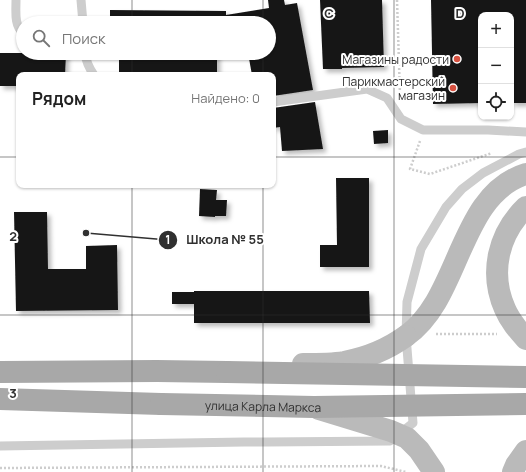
<!DOCTYPE html>
<html lang="ru">
<head>
<meta charset="utf-8">
<style>
  :root { --surface:#fff; --page:#f2f2f2; --text:#222; --muted:#767676; --line:#e0e0e0 }
  body { margin:0; font-family:Manrope,sans-serif; background:var(--page); color:var(--text) }
  .controls { position:absolute; right:12px; top:12px; display:grid; overflow:hidden; border-radius:8px; box-shadow:0 1px 3px #0004 }
  .controls button { width:36px; height:36px; display:grid; place-items:center; padding:0; border:0; border-bottom:1px solid var(--line); background:var(--surface); color:var(--text); font:20px sans-serif }
  .list { margin:0; padding:0; list-style:none }
  h2 { display:flex; justify-content:space-between; align-items:center; height:52px; margin:0; padding:0 16px; font-size:17px }
  h2 small { font-size:13px; font-weight:400; color:var(--muted) }
  .icon { flex:none; width:22px; height:22px; fill:none; stroke:currentColor; stroke-width:2; stroke-linecap:round; stroke-linejoin:round }
  .map { position:relative; flex:none; width:526px; height:472px; overflow:hidden }
  .search { position:absolute; background:var(--surface); box-shadow:0 1px 3px #0004; left:16px; top:16px; width:260px; height:44px; display:flex; align-items:center; gap:10px; box-sizing:border-box; padding:0 14px; border-radius:22px; color:var(--muted); font-size:15px }
  .panel { position:absolute; background:var(--surface); box-shadow:0 1px 3px #0004; left:16px; top:72px; width:260px; height:116px; border-radius:8px }
  .map>svg:first-child { display:block }
  .building { fill:#171717; filter:url(#shadow) }
  .lines { fill:none; stroke-linecap:round; stroke-linejoin:round }
  .path { stroke:#cdcdcd; stroke-width:2.5; stroke-dasharray:2 2; stroke-linecap:butt }
  .service { stroke:#cdcdcd; stroke-width:9 }
  .secondary { stroke:#bababa; stroke-width:22 }
  .primary { stroke:#a8a8a8; stroke-width:22 }
  .secondary-bridge { stroke:#bababa; stroke-width:22 }
  .primary-bridge { stroke:#a8a8a8; stroke-width:22 }
  .grid { fill:none; stroke:#303030; stroke-width:1; stroke-opacity:0.55 }
  .poi-dot { fill:#d85140; stroke:#fff; stroke-width:1.5 }
  .labels { text-anchor:middle; dominant-baseline:central; stroke-width:4; stroke-linejoin:round; paint-order:stroke }
  .poi-label { font-size:12px; fill:#303030; stroke:#fff; text-anchor:end }
  .street-label { font-size:12px; fill:#303030; stroke:#fff }
  .grid-label { font-size:13px; text-anchor:middle; font-weight:bold; fill:#303030; stroke:#fff; stroke-width:4; stroke-linejoin:round; paint-order:stroke }
  .leader { fill:none; stroke:#303030; stroke-width:1.5 }
  .callout-dot { fill:#303030; stroke:#fff; stroke-width:1.5 }
  .mark-label { font-size:12px; text-anchor:middle; font-weight:bold; fill:#fff }
  .callout-label { font-size:13px; text-anchor:middle; font-weight:bold; fill:#303030; stroke:#fff; stroke-width:4; stroke-linejoin:round; paint-order:stroke }
</style>
</head>
<body>
<div class="map">
<svg width="526" height="472" viewBox="0 0 526 472">
  <defs>
    <filter id="shadow"><feDropShadow dx="3.5" dy="3.5" stdDeviation="2" flood-color="#0004"/></filter>
  </defs>
  <rect width="100%" height="100%" fill="#fff"/>
  <path class="building" d="M268,0H284L285,5L297,3L313,90L273,96V75H252L248,53H269V23H110V10L226,11V15L269,8Z
    M320,0H382L384,67L342,68V69H323Z
    M431,0H526V103H511V15H481V103L433,104Z
    M0,53H66L65,75H19V86H0Z
    M119,53H217V75H119Z
    M315,102L323,149L282,151L280,127L273,128V108Z
    M388,130V143L374,144L373,131Z
    M336,178H369V267H320V245H337Z
    M200,189L217,190L216,200H227L226,216H215V217L199,216Z
    M14,212H47L48,269H86V246L117,245L118,310L16,311Z
    M194,291H369L370,323H194V304H172V292H194Z"/>
  <g class="lines">
    <path class="path" d="M397,0L400,95
      M420,141L410,169L430,174L492,153
      M436,334H497
      M0,468L381,466L406,472"/>
    <path class="service" d="M16,0C16,12 14,25 23,33
      M81,0L83,23
      M85,53C86,62 89,68 94,75
      M273,102L367,89L387,98L401,119L423,130H488L526,132
      M0,446L244,442H267L390,441L413,423L406,336L407,302L421,249L446,207L462,189L483,173L519,154L526,152"/>
    <path class="secondary" d="M406,336C461,298 458,195 526,174
      M513,472L516,465L526,451"/>
    <path class="primary" d="M0,372L157,371L227,372
      M0,399L161,404"/>
    <path class="secondary-bridge" d="M526,207C498,234 489,273 505,309C510,321 518,330 526,339
      M303,364C317,364 331,364 344,362C366,358 388,349 406,336
      M319,409L391,431L407,438L419,450L434,472"/>
    <g class="primary-bridge">
      <path d="M227,372L526,377"/>
      <path id="s1" d="M161,404L314,407L526,404"/>
    </g>
  </g>
  <path class="grid" d="M132,0V23M263,0V23M394,0V472M132,53V75M263,53V75M0,157H19M273,157H526M132,185V472M263,185V472M0,315H526"/>
  <g class="poi-dot">
    <circle cx="457" cy="59" r="4"/>
    <circle cx="453" cy="88" r="4"/>
  </g>
  <g class="labels">
    <g class="poi-label">
      <text x="449" y="59">Магазины радости</text>
      <text x="445" y="81">Парикмастерский<tspan x="445" dy="14">магазин</tspan></text>
    </g>
    <g class="street-label">
      <text stroke="none"><textPath href="#s1" startOffset="102">улица Карла Маркса</textPath></text>
    </g>
  </g>
  <g class="grid-label">
    <text x="329" y="18">C</text>
    <text x="460" y="18">D</text>
    <text x="13" y="241">2</text>
    <text x="13" y="398">3</text>
  </g>
  <path class="leader" d="M86 233L168 240"/>
  <g class="callout-dot">
    <circle cx="86" cy="233" r="4"/>
    <circle cx="168" cy="240" r="10"/>
  </g>
  <g class="mark-label">
    <text x="168" y="244">1</text>
  </g>
  <g class="callout-label">
    <text x="225" y="244">Школа № 55</text>
  </g>
</svg>
<div class="controls">
<button>+</button>
<button>−</button>
<button><svg class="icon" aria-label="locate" viewBox="0 0 24 24"><circle cx="12" cy="12" r="6"/><path d="M12 2v4M12 18v4M2 12h4M18 12h4"/></svg></button>
</div>
<div class="search"><svg class="icon" aria-label="search" viewBox="0 0 24 24"><circle cx="10" cy="10" r="6"/><path d="M15 15l6 6"/></svg>Поиск</div>
<section class="panel">
<h2>Рядом<small>Найдено: 0</small></h2>
<ul class="list">
</ul>
</section>
</div>
</body>
</html>
